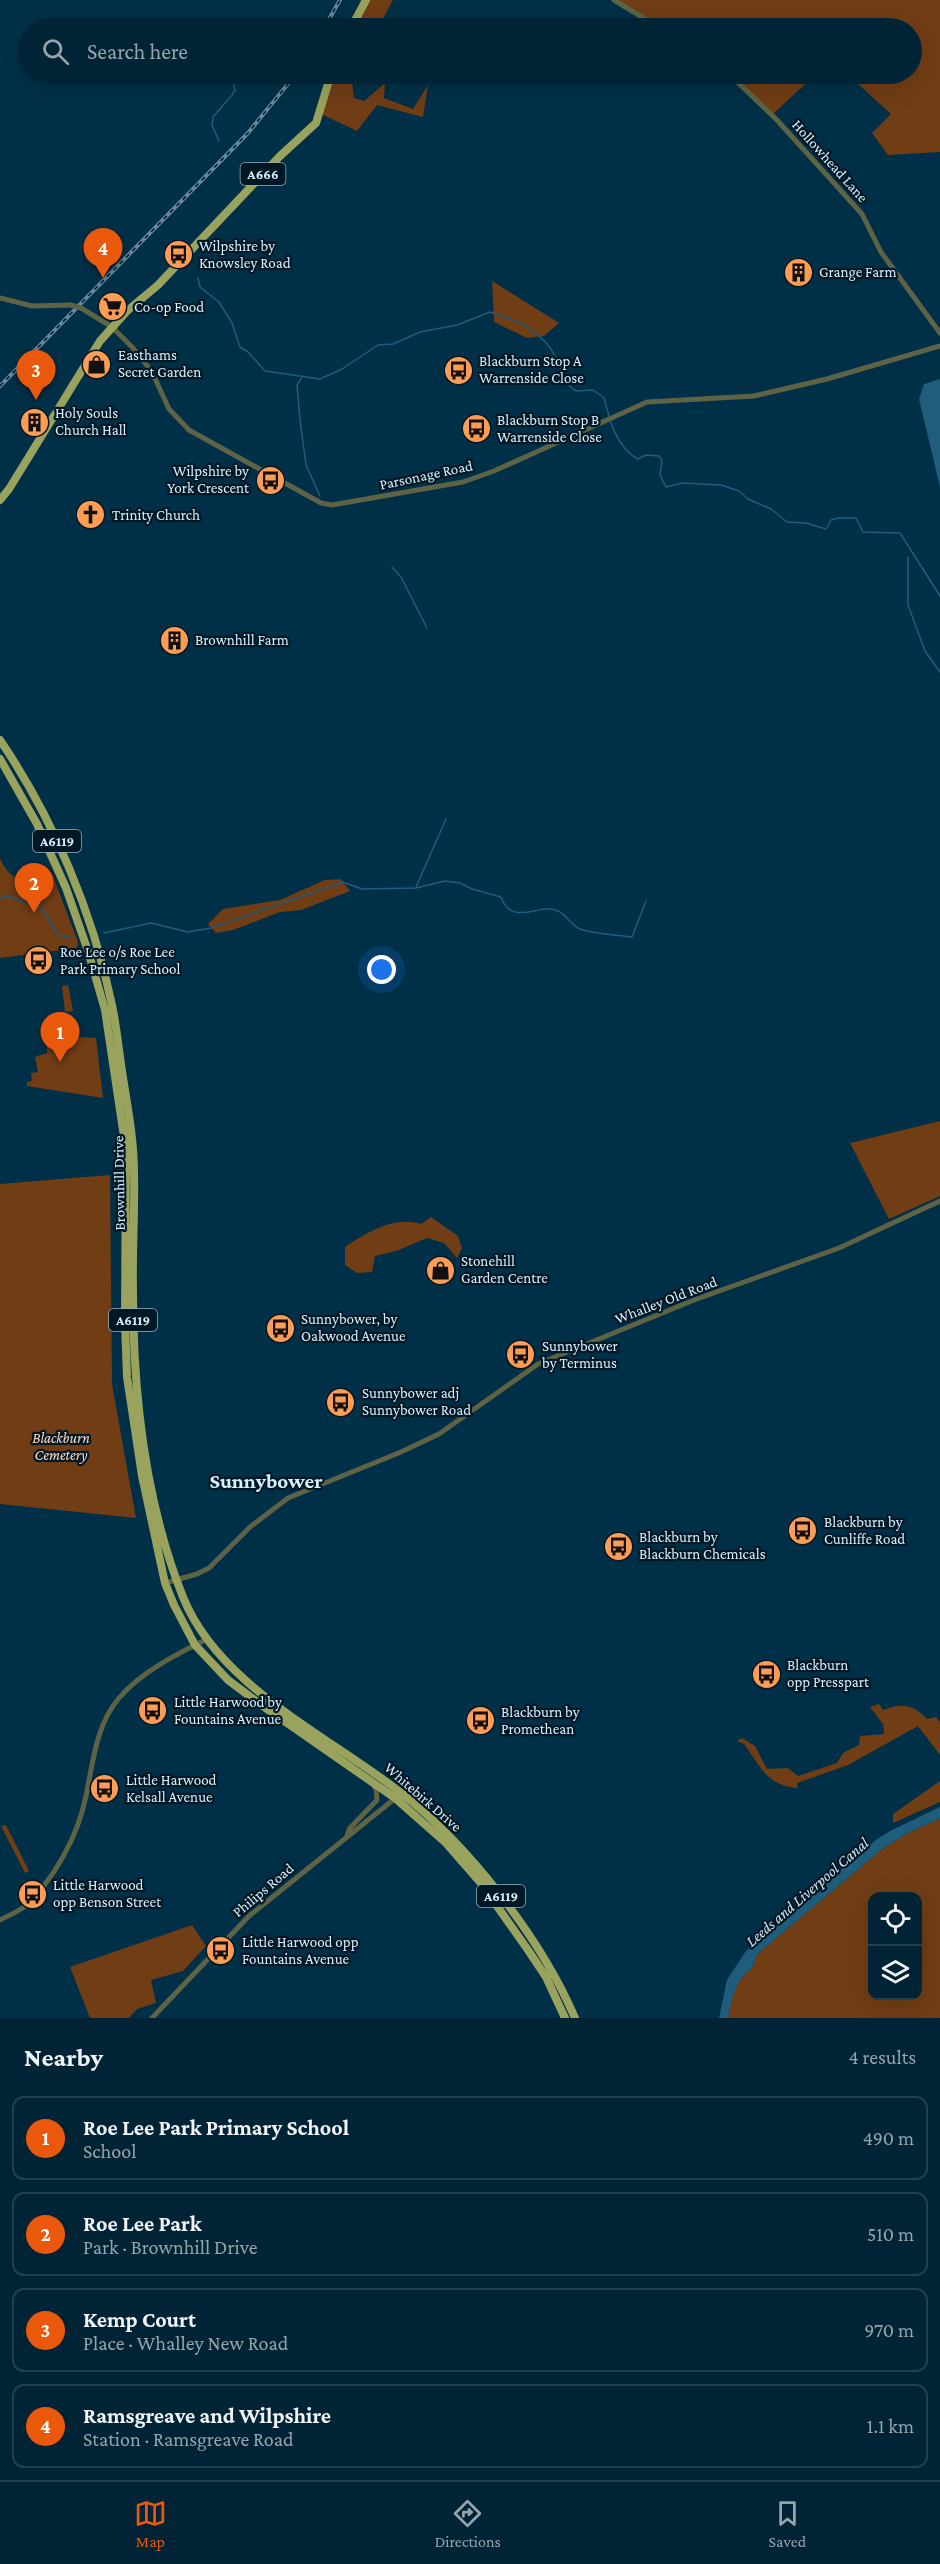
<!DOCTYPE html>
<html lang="en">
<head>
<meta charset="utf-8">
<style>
  :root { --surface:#002435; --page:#0e3041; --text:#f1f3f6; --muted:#95a4ad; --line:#224150; --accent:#ea580c }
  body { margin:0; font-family:"Crimson Pro",serif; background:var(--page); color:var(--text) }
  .controls { position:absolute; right:18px; bottom:18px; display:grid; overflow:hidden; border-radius:12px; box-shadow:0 6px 24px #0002 }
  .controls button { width:54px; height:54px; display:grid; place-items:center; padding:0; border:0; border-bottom:2px solid var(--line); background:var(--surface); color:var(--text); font:30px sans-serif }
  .you { position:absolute; left:382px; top:970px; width:21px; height:21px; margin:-15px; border:4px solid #fff; border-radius:50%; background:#1a73e8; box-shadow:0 0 0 9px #1a73e833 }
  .badge { display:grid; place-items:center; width:39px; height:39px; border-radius:50%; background:var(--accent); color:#fff; font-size:20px; font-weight:700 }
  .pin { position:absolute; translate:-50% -50px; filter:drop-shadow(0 2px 3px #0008) }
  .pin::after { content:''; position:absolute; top:32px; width:21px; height:18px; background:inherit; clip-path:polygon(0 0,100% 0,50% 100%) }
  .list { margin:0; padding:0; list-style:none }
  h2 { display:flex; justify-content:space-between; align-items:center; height:78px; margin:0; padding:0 24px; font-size:26px }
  h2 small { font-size:20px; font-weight:400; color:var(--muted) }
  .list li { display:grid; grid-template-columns:39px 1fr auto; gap:18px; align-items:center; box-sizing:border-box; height:84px; margin:0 12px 12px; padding:0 12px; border:2px solid var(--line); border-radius:12px }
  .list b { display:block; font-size:22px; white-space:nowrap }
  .list p { margin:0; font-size:20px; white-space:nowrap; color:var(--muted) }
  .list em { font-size:20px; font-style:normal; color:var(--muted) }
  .icon { flex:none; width:33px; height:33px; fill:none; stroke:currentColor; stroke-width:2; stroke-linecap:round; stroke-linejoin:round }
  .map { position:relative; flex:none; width:940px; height:2018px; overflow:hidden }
  .search { position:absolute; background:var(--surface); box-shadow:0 6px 24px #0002; left:18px; right:18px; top:18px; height:66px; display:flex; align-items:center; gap:15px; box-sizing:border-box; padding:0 21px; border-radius:33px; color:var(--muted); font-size:22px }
  .sheet { height:462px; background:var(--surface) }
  nav { display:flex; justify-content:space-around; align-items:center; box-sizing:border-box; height:84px; border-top:2px solid var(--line); background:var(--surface); font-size:16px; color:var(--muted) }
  nav a { display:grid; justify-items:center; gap:3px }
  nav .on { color:var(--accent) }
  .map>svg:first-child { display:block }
  .green { fill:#703d15; fill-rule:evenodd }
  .water { fill:#1f5d7d }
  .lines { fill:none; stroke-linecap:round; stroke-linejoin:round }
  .stream { stroke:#1f5d7d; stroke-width:1.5 }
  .tertiary { stroke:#5e6345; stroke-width:5 }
  .trunk { stroke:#9aa35d; stroke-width:8 }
  .rail-casing { stroke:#658a9d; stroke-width:4 }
  .rail { stroke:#001724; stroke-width:1.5; stroke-dasharray:4.5; stroke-linecap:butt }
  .tertiary-bridge { stroke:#5e6345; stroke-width:5 }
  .labels { text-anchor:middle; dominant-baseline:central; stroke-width:4.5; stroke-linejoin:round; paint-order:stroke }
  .shield { fill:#001724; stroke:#96aebd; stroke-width:1.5 }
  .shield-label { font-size:14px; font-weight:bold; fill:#d7effe }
  .street-label { font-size:15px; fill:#d7effe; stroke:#001724 }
  .poi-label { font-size:15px; fill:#d7effe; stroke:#001724; text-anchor:start }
  .park-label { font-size:15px; font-style:italic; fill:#fed9c1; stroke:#001724 }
  .water-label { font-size:16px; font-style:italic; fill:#d2e6f2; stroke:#001724 }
  .district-label { font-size:21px; font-weight:bold; fill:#d7effe; stroke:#001724 }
</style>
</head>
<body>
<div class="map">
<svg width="940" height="2018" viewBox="0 0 940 2018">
  <rect width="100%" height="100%" fill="#003047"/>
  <path class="green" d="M368,0H393L378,28H355Z
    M614,0H940V152L888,155L872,133L891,114L847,74H912V28H660Z
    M336,74H351L354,98L364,101L385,83L384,98L413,109L428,85L423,117L377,105L357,131L321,114Z
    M729,74H816L772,115Z
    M492,281L559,323L544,336L527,338L494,322Z
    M0,858C11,885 28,881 53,876L78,942L77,948L0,958Z
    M341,879L350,891L301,910L280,912L233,930L216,933L208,924L223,909L280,900L325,880Z
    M68,985L73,1011L65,1012L62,986Z
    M53,1035L96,1038L103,1098L27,1086V1082L32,1081L31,1073L38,1072L35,1057L47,1053V1044L53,1043Z
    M940,1121V1196L889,1219L850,1143Z
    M110,1175L112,1384L136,1518L0,1504V1184Z
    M431,1217L458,1236L462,1248L457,1258L444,1243L427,1238L396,1251L375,1256L372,1272L357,1273L345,1265V1247C368,1232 394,1216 421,1224Z
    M879,1704L883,1710C902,1703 913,1704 927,1719L936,1717L940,1722V1755L918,1726L848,1765L797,1783L798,1788C767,1786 761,1767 744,1744L737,1741L742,1738L755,1746L767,1769L788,1768L798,1776L837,1763L843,1753L859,1745L860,1736L884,1734L883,1724L870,1707Z
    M940,1781V1802L893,1823V1814Z
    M940,1818V2018H728C731,1997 735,1980 753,1967L756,1956L762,1950L882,1849L906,1834ZM872,1896H918V1996H872Z
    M6,1825L29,1871L25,1873L1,1826Z
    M192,1925L206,1946L183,1971L151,1980L156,2003L137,2009L129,2018H90L70,1967Z"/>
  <path class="water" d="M940,379V487L919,399L924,384Z
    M940,1807V1818L906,1834L882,1849L762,1950L756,1956L753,1967C735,1980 732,1997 728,2018H719L727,1980L746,1951L762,1935L876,1840L890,1831Z"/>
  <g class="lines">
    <path class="stream" d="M222,28L223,24
      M219,141L212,125L213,117L232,95L235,90L231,74
      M198,278L200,287L219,302L232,323L240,347L248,352L265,371L320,379L342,369L378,345L393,344L420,332L457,325L490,312C517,320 544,331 557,360C563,375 562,381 576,391L593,390L604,398L609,416
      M303,376L297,385L300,419L306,465L320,496
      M610,420C614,434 625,453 638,459L646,455L659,456L662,460L660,475L666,487L682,483L721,485L739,491L748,499L771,509L787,522L806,523L826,529L831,520L838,518H856L863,532L900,533L940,596
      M908,557V605L925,651L940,672
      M392,567L401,577L427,628
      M416,887L446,819
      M0,898L7,896L41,907L58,935L70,937
      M104,933L151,923L188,932L211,928L343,882L362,889L416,888L445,881L460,883L472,889L501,897C512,928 539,902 558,911C567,915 572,926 580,929C596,934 615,935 632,937L646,901"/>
    <path class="tertiary" d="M614,0L660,28
      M729,74L776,119L862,214L881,252L940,333
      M0,298L32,306L71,305
      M81,308L112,327L133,348L152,372L169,409L189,430L321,503L332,505L463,482L494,471L647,402L754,396L827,379L940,346
      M165,1583L197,1574L209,1568L250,1527L288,1498L401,1452L439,1434L538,1364L694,1300L839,1248L940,1201
      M347,1836L350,1828L377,1800L376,1789L372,1783
      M0,1920C8,1916 17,1912 24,1907C54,1880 78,1836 86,1796C93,1762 96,1725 119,1698C141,1672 177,1654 207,1639
      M152,2018L249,1916L398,1796"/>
    <path class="trunk" d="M351,28L366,0
      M0,500L9,489L100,341L127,311L158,285L280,156L316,123L331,74
      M0,740C53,818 93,913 112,1005C117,1029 119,1053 123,1078C128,1109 134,1141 134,1173C135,1213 132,1252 133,1292C133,1392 145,1502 183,1597C218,1685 328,1736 400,1792C468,1845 541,1938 575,2018
      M0,759L37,824L66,888L88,951L105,1010L126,1150L125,1323L127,1377L142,1476L165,1583L174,1605L195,1645L228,1680L264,1707L395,1798L446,1843L480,1882L528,1950L546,1977L565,2018"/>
    <defs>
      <path id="rail" d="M324,28L340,0
        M0,386L248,133L296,74"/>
    </defs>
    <use href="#rail" class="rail-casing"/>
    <use href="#rail" class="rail"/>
    <path class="tertiary-bridge" d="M71,305L81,308"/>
  </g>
  <defs>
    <symbol id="bus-disc" viewBox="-11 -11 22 22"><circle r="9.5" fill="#fd9c55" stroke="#001724"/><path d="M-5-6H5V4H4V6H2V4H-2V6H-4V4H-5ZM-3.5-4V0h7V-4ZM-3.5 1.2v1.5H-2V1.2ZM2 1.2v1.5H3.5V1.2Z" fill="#111"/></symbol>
    <symbol id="building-disc" viewBox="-11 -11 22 22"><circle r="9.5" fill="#fd9c55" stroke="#001724"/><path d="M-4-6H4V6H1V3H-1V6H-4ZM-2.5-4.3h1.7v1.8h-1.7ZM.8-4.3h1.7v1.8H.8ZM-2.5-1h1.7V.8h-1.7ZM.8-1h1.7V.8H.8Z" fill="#111"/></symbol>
    <symbol id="supermarket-disc" viewBox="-11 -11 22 22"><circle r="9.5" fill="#fd9c55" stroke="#001724"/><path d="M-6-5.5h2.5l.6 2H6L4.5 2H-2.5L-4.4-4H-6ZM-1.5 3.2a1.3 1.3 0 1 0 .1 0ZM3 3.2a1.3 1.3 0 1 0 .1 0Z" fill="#111"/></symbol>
    <symbol id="shop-disc" viewBox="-11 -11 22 22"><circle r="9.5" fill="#fd9c55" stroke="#001724"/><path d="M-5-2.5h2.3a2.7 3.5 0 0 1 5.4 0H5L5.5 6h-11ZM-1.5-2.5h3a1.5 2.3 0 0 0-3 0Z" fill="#111"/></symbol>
    <symbol id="church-disc" viewBox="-11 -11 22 22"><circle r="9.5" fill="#fd9c55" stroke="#001724"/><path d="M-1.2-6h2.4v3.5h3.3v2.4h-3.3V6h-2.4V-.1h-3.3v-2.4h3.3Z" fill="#111"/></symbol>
  </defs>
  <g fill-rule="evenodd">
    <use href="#bus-disc" x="162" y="238" width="33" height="33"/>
    <use href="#building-disc" x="782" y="256" width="33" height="33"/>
    <use href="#supermarket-disc" x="96" y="290" width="33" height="33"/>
    <use href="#shop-disc" x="80" y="348" width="33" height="33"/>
    <use href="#bus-disc" x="442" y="354" width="33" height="33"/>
    <use href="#building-disc" x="18" y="406" width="33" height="33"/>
    <use href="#bus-disc" x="460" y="412" width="33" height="33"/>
    <use href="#bus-disc" x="254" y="464" width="33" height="33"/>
    <use href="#church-disc" x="74" y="498" width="33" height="33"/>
    <use href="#building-disc" x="158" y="624" width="33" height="33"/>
    <use href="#bus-disc" x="22" y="944" width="33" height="33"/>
    <use href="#shop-disc" x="424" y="1254" width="33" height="33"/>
    <use href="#bus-disc" x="264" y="1312" width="33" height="33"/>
    <use href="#bus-disc" x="504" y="1338" width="33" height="33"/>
    <use href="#bus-disc" x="324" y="1386" width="33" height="33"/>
    <use href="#bus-disc" x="786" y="1514" width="33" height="33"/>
    <use href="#bus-disc" x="602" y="1530" width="33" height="33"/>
    <use href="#bus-disc" x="750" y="1658" width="33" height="33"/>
    <use href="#bus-disc" x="136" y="1694" width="33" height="33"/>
    <use href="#bus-disc" x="464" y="1704" width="33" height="33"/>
    <use href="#bus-disc" x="88" y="1772" width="33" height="33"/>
    <use href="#bus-disc" x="16" y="1878" width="33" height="33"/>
    <use href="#bus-disc" x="204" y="1934" width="33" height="33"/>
  </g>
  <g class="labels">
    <g class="shield">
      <rect x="240.5" y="163" width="45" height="22" rx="4.5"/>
      <rect x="33" y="830" width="48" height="22" rx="4.5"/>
      <rect x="109" y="1309" width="48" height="22" rx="4.5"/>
      <rect x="477" y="1885" width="48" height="22" rx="4.5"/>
    </g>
    <g class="shield-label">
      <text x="263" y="174">A666</text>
      <text x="57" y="841">A6119</text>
      <text x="133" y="1320">A6119</text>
      <text x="501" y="1896">A6119</text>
    </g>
    <g class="street-label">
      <text transform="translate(830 161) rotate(48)">Hollowhead Lane</text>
      <text transform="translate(426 475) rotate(-12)">Parsonage Road</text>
      <text transform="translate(119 1183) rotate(-91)">Brownhill Drive</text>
      <text transform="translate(666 1300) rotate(-21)">Whalley Old Road</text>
      <text transform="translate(423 1797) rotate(41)">Whitebirk Drive</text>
      <text transform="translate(263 1890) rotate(-40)">Philips Road</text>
    </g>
    <g class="poi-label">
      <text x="199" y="246">Wilpshire by<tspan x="199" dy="17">Knowsley Road</tspan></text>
      <text x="819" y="272">Grange Farm</text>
      <text x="134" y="307">Co-op Food</text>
      <text x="118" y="355">Easthams<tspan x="118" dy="17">Secret Garden</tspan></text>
      <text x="479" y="361">Blackburn Stop A<tspan x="479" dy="17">Warrenside Close</tspan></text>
      <text x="55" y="413">Holy Souls<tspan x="55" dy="17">Church Hall</tspan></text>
      <text x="497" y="420">Blackburn Stop B<tspan x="497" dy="17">Warrenside Close</tspan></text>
      <text x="249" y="471" text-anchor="end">Wilpshire by<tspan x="249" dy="17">York Crescent</tspan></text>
      <text x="112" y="515">Trinity Church</text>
      <text x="195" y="640">Brownhill Farm</text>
      <text x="60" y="952">Roe Lee o/s Roe Lee<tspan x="60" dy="17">Park Primary School</tspan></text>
      <text x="461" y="1261">Stonehill<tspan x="461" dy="17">Garden Centre</tspan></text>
      <text x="301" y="1319">Sunnybower, by<tspan x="301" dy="17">Oakwood Avenue</tspan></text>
      <text x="542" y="1346">Sunnybower<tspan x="542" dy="17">by Terminus</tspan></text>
      <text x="362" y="1393">Sunnybower adj<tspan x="362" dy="17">Sunnybower Road</tspan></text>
      <text x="824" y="1522">Blackburn by<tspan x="824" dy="17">Cunliffe Road</tspan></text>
      <text x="639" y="1537">Blackburn by<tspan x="639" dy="17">Blackburn Chemicals</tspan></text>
      <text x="787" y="1665">Blackburn<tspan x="787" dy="17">opp Presspart</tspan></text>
      <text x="174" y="1702">Little Harwood by<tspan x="174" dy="17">Fountains Avenue</tspan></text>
      <text x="501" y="1712">Blackburn by<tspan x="501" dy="17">Promethean</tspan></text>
      <text x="126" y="1780">Little Harwood<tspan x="126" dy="17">Kelsall Avenue</tspan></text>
      <text x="53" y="1885">Little Harwood<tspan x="53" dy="17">opp Benson Street</tspan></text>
      <text x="242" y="1942">Little Harwood opp<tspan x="242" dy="17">Fountains Avenue</tspan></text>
    </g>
    <g class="park-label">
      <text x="61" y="1438">Blackburn<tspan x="61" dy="17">Cemetery</tspan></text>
    </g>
    <g class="water-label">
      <text transform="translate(807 1892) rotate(-41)">Leeds and Liverpool Canal</text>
    </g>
    <g class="district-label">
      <text x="266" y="1481">Sunnybower</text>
    </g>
  </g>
</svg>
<div class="controls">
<button><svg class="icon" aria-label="locate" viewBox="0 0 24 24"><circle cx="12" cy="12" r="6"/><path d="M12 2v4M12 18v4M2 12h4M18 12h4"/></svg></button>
<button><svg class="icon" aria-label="layers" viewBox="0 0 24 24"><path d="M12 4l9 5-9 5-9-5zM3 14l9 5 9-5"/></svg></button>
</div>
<div class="you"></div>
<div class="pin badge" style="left:60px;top:1062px">1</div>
<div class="pin badge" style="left:34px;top:913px">2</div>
<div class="pin badge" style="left:36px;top:400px">3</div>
<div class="pin badge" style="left:103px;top:278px">4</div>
<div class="search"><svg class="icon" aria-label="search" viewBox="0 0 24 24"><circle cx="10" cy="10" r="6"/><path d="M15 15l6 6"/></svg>Search here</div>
</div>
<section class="sheet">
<h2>Nearby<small>4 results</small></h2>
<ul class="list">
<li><span class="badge">1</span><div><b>Roe Lee Park Primary School</b><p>School</p></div><em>490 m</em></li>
<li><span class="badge">2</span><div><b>Roe Lee Park</b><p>Park · Brownhill Drive</p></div><em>510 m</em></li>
<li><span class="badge">3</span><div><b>Kemp Court</b><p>Place · Whalley New Road</p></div><em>970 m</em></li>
<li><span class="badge">4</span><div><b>Ramsgreave and Wilpshire</b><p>Station · Ramsgreave Road</p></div><em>1.1 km</em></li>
</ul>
</section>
<nav>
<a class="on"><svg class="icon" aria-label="map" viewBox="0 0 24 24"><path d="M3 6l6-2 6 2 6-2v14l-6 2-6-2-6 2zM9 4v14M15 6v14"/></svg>Map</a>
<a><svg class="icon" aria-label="directions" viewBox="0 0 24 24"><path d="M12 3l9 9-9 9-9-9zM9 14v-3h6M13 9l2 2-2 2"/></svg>Directions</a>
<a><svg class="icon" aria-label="saved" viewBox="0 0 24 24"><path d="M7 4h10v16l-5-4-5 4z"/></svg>Saved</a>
</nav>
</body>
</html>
